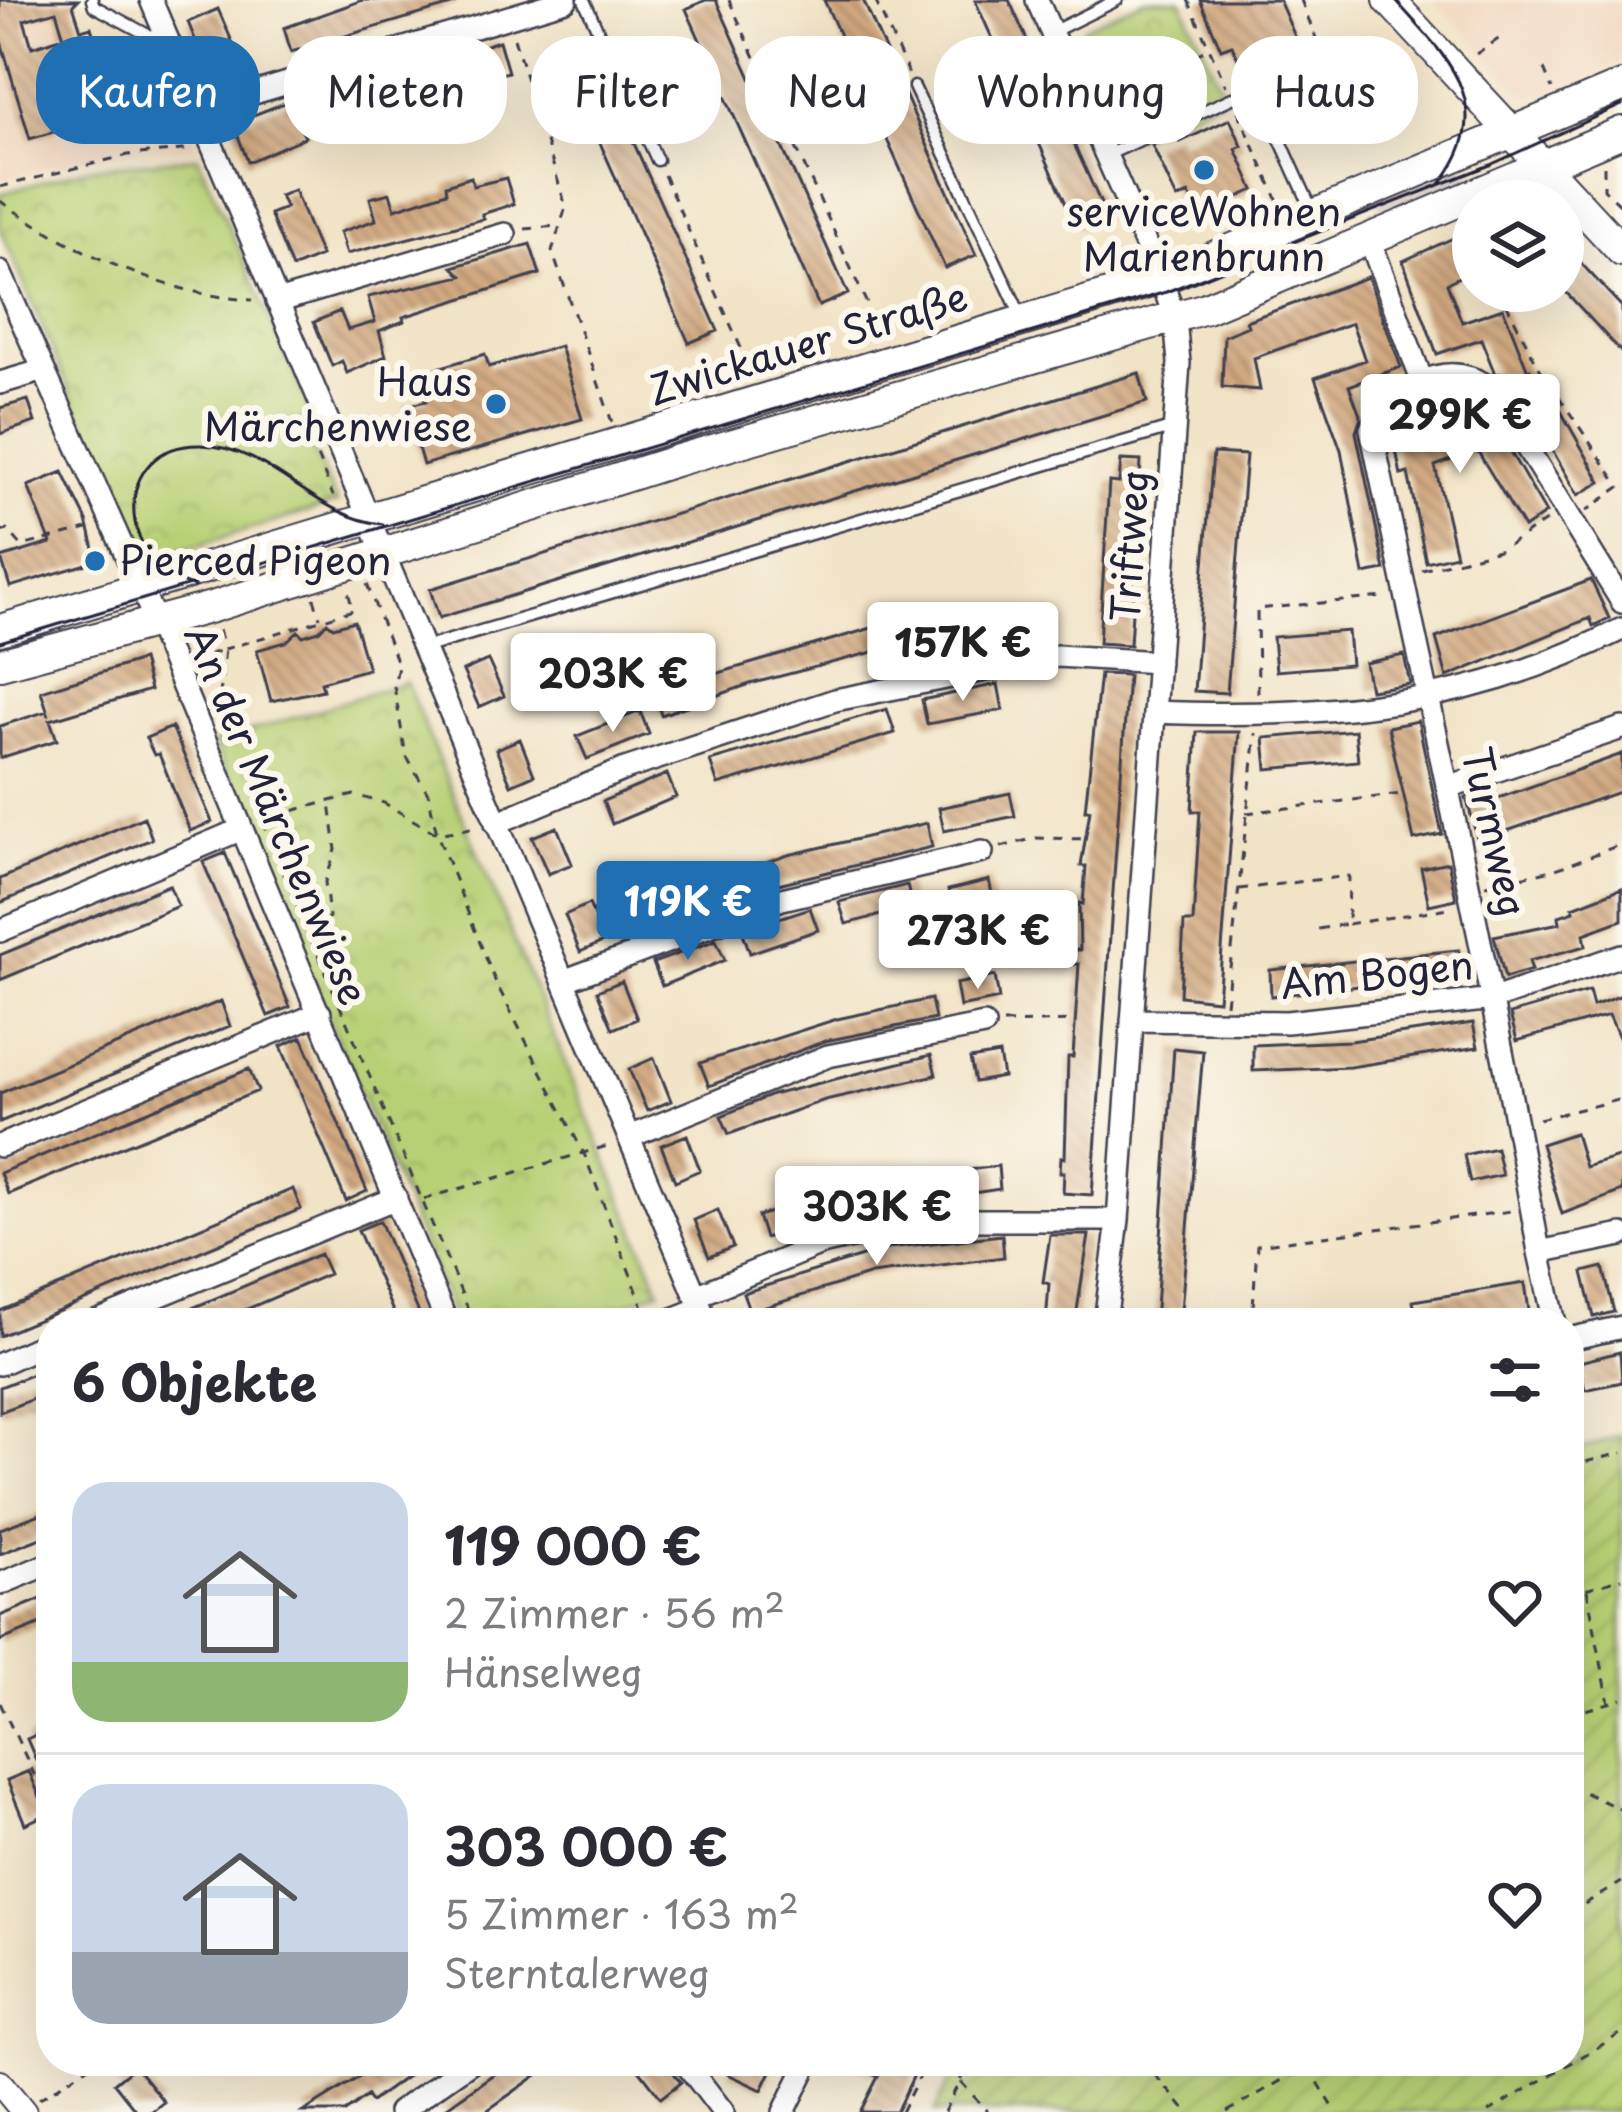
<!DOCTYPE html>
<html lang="de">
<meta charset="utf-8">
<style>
:root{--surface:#fff;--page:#f2f2f3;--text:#2b2b33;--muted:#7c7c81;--line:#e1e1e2;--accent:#1f6fb2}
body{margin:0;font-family:"Playpen Sans",sans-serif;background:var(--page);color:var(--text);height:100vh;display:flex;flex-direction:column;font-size:45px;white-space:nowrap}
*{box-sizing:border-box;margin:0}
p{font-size:39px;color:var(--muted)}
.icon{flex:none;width:66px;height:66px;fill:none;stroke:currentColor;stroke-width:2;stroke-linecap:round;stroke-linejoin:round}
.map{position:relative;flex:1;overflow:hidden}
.drawer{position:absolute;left:36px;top:1308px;width:1548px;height:768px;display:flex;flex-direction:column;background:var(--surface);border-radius:48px;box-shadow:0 12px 48px #0002}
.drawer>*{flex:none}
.banner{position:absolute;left:36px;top:36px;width:1551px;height:108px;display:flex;gap:24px}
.buttons{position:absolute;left:1452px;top:180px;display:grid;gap:24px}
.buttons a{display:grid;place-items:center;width:132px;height:132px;border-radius:50%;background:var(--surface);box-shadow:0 12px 48px #0002;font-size:60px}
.price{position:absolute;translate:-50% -102px;padding:0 27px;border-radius:12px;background:#fff;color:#222;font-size:39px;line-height:78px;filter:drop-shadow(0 3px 6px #0008)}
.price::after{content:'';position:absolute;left:50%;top:72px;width:36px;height:27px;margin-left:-18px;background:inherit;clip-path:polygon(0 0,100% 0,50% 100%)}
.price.current{background:var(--accent);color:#fff}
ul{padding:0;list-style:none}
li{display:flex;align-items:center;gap:36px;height:300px;padding:0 36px}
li+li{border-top:3px solid var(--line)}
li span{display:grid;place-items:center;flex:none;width:336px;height:240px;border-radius:36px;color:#555}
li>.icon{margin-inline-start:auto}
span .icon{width:144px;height:144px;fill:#fffc;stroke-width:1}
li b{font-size:51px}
h2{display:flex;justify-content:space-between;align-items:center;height:144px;padding:0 36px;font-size:51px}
.chip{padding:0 42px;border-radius:48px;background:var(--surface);box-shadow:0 12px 48px #0002;font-size:42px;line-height:108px}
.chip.current{background:var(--accent);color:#fff}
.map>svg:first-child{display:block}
</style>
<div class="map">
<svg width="1622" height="2112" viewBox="0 0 1622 2112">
<defs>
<pattern id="park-crowns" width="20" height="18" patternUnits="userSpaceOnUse" patternTransform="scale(3)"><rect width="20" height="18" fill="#b8d075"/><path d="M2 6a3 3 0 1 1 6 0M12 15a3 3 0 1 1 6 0" fill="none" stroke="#9eb266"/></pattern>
<pattern id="garden-furrows" width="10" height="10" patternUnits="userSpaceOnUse" patternTransform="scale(3)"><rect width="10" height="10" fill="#b8d075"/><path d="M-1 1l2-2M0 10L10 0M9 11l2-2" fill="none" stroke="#9eb266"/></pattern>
<pattern id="building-back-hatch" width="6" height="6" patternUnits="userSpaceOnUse" patternTransform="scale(3)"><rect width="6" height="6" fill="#d1a980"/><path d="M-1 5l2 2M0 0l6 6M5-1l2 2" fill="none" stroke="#a9896a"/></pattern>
</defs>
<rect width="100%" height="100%" fill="#fbf7ec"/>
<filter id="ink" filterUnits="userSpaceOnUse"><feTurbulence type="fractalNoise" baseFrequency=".00833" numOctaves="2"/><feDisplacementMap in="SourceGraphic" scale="24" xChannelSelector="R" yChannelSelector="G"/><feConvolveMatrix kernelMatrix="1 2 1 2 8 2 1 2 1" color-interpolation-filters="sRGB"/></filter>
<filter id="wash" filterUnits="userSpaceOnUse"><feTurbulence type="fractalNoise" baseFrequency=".004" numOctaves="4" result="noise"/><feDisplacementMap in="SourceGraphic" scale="48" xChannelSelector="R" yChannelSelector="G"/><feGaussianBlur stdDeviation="2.7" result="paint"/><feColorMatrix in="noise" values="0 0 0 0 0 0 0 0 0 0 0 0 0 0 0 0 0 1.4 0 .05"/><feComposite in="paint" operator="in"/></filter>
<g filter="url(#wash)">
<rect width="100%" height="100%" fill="#f1e3c6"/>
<path fill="#f1d5bd" d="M0 0H72L81 30 91 27 157 56 195 146 99 154 0 180Z
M1434 0H1622V64L1557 92 1526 95Z"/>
<path fill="#cec1ba" d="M1461 162 1483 186 1387 227 1375 196Z"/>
<path fill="url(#park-crowns)" stroke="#6d7958" stroke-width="3" d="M1144 0H1181L1225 96 1134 138 1083 28Z
M198 157 311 412 300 421 337 503 149 560 138 553 0 227V194L89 168Z
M406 682 660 1290 582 1323H456L214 743Z"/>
<path fill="url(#garden-furrows)" stroke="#6d7958" stroke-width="3" d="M1622 1435V2112H934L960 2061H1569V1453Z"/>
<g id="blocks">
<path fill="url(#building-back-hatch)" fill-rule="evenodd" d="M0 0H78L73 5 81 30 91 27 117 113 90 121 76 75 43 85 57 131 30 139 0 38ZM56 11 64 37 32 47 24 20Z
M363 0H455V4L291 52 284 28Z
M706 0H716L848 294 819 306 686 9Z
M824 0H863L976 255 945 268Z
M975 0H1009L1106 215 1077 228Z
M1200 0H1279L1296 39 1240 63 1232 45 1221 49Z
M218 9 240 60 209 74 188 22Z
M585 34 718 331 689 343 557 46Z
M499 41 508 72 483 79 474 49Z
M429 61 438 89 379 108 382 117 343 128 302 131 305 137 248 162 233 123 305 95 307 103 391 78 390 73Z
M1230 119 1242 146 1236 149 1254 190 1198 215 1189 194 1177 199 1152 145 1176 134 1180 142Z
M471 177 473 186 506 178 514 204 482 214 484 219 347 254 340 232 376 220 370 198 390 193 395 209 447 192 446 185Z
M294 190 321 256 292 268 270 214 286 208 280 196Z
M1473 229V270L1447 283 1462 322 1503 308 1532 381 1541 376 1601 482 1578 495 1508 373 1495 374 1481 339 1437 354 1403 261Z
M530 244 540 274 403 317 404 321 379 331 386 356 347 373 342 361 332 366 314 322 340 311 348 330 375 322 368 297 462 276 453 267Z
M1563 244 1622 307V353L1563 289Z
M1368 277 1401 367 1349 386 1361 418 1356 432 1385 570 1364 574 1341 450 1315 378 1365 360 1352 323 1254 358 1260 390 1222 387 1224 336 1248 326 1246 321Z
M560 346 582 419 423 465 406 406 426 401 418 374 485 354 489 367Z
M1139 373 1147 402 439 618 430 589Z
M28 400 35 422 0 434V408Z
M1484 407 1546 513 1524 528 1477 450 1435 466 1456 555 1426 562 1408 473 1401 475 1394 440 1430 433Z
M1213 453 1246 455 1227 693 1194 691Z
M1121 460 1141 461 1130 645 1099 643 1109 482 1119 483Z
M63 472 87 521 97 561 10 587 1 558 51 543 28 486Z
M1591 580 1609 618 1593 626 1590 618 1447 677 1436 638Z
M1000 611 1006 636 935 652 929 627Z
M906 618 912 642 750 684 661 715 654 692Z
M354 621 368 669 321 682 323 690 271 701 257 650 286 642 298 631 303 636 319 631 327 622 333 627Z
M1348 631 1351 665 1276 671 1273 637Z
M1404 655 1410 684 1370 690 1365 663Z
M142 660 150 690 50 720 57 740 0 758V726L47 711 49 716 41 691Z
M488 660 504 696 479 707 463 671Z
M1100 674 1128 675 1092 1195 1063 1193 1064 1172H1060L1061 1157 1065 1158 1068 1057H1073L1079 964H1074L1075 950H1080L1079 903 1083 904 1086 866H1081L1090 810H1085Z
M998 684 1003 710 927 724 922 700Z
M887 709 895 733 718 785 710 761Z
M640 711 649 734 587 759 577 736Z
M1418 721 1442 834 1414 840 1388 727Z
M172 727 212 822 190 831 159 754 154 755 146 738Z
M1355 730 1358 761 1267 769 1264 738Z
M1197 732H1239L1218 1000 1180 996 1184 922H1193L1200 811H1192Z
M520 739 534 775 511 785 496 749Z
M1622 754V791L1478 841 1466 797 1493 788 1496 799Z
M667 774 676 797 612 824 603 801Z
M1010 793 1015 816 944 831 939 808Z
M144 817 152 839 0 903V879Z
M927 823 932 847 778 884 644 932 635 910 788 855Z
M557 827 572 864 548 874 532 837Z
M225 853 290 1007 268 1016 203 862Z
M1448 862 1456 899 1429 905 1421 868Z
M989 880 995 907 953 915 948 890Z
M169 885 178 906 0 980V955Z
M907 885 912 907 846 924 839 902Z
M1622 888V920L1584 934 1586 946 1529 961 1532 970 1505 978 1494 936 1560 923 1559 916 1574 911 1573 907Z
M589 904 605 941 580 952 565 915Z
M810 908 818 930 750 953 742 930Z
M716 940 725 960 662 986 653 963Z
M1459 950 1464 974 1271 996 1270 970Z
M995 976 999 999 960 1007 956 984Z
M622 981 637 1019 613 1029 597 991Z
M1589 991 1593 1006 1622 995V1044L1609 1015 1517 1041 1510 1014Z
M931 999 935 1019 825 1041 709 1086 700 1063 837 1019Z
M221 1001 230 1026 0 1122V1093Z
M1473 1023 1478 1047 1350 1067 1253 1071V1045L1351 1041Z
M302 1037 367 1191 346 1201 281 1046Z
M1174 1048 1203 1051 1180 1323H1155Z
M999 1054 1003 1077 975 1082 970 1059Z
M931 1055 936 1075 825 1100 729 1134 721 1116 772 1095Z
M654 1058 671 1101 647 1111 629 1069Z
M249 1069 258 1091 8 1194 0 1173Z
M1575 1133 1585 1167 1622 1156V1191L1562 1214 1541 1144Z
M687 1135 700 1170 675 1181 661 1145Z
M1496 1148 1502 1175 1470 1182 1464 1155Z
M998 1166 1000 1189 839 1213 765 1238 758 1216 865 1184Z
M293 1189 301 1209 0 1336V1311Z
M718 1210 733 1247 709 1257 694 1220Z
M380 1221 421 1318 408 1323H398L358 1230Z
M1002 1235 1004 1257 871 1274 750 1312 743 1293 888 1248Z
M1050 1235H1089L1075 1323H1046L1049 1284 1043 1282Z
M320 1254 329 1274 240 1312 215 1323H157Z
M1603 1267 1614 1312 1594 1317 1583 1272Z
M1525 1283 1530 1318 1417 1323 1413 1301Z
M1620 1352 1622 1382 1585 1390 1579 1362Z
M51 1367V1392L0 1412V1387Z
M51 1510V1534L0 1554V1529Z
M51 1595V1620L0 1641V1616Z
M51 1728V1754L36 1760 27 1739Z
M29 1771 47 1814 25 1824 7 1780Z
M385 2061H428L371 2102 367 2096 345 2112H303Z
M512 2061H557L485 2112H440Z
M644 2061H664L681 2082 661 2098 637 2067Z
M735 2061H776L762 2090 728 2074Z
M845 2061H917L918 2067 896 2112H860L878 2077Z
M135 2066 164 2102 151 2112H137L114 2083Z"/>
</g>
</g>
<g filter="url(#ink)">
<use href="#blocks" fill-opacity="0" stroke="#413f50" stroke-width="3"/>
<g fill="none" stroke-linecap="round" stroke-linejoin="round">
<defs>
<path id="service" d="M92 0 94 6 148 35 166 36
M584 0 657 160
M1052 32 1117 0
M1255 84 1313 212
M914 87 1022 318
M1107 155 1232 98
M423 648 1174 427"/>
<path id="minor" d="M151 0 707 1323
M1037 0 1161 279 1175 318 1179 363 1118 1220 1105 1323
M197 110 566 0
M1371 243 1422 381
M0 272 156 622 447 1323
M277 302 505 234
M0 383 41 371
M1154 712C1324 719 1468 707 1622 629
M1448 787 1622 728
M496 823 625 769 835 700 1057 656 1158 662
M0 931 242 829
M563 981 782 899 982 852
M1132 1020 1287 1022 1494 999 1622 955
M629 1137 828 1056 984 1025
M0 1146 320 1013
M1539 1252C1492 976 1428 704 1371 429 1398 390 1443 355 1490 388L1622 602
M696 1296 821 1244 927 1220H1118
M93 1323 396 1198
M663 1323 701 1308
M1555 1323 1539 1252 1622 1235
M1569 1339 1622 1327
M0 1364 51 1341
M0 1584 51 1563
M684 2061 723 2112
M399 2112 472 2061
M784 2112 809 2061"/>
<path id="tertiary" d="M0 2083 24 2112"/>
<path id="secondary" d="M1389 0 1622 251
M0 630 1161 279 1622 86
M0 664 212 607 675 461 1206 308 1622 132"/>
</defs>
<use href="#service" stroke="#413f50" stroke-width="15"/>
<use href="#minor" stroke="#413f50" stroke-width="26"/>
<use href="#tertiary" stroke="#413f50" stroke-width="28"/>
<use href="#secondary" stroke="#413f50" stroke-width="34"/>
<path stroke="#413f50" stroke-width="3" stroke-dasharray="9 9" stroke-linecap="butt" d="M729 0 882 337
M875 0 909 75
M1188 0 1226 86
M1301 0 1329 71
M514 38 566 207 552 251 612 422
M1476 54 1500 38
M1544 69 1552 89
M1184 106 1167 69 1208 49
M1238 111 1278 201
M1604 166V189L1622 206
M664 175 753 375
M0 187 128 155 193 149
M0 201C73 251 163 295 252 300
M525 229 557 226
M1506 303 1538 366 1620 487 1586 511
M1507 380 1536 366
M1411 415 1464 397
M304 423 333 496
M0 532 8 530 22 546 91 528
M1422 570 1502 549 1546 521
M367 584 398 666 394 686 406 756 428 793 437 834 495 981 585 1156 643 1307
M314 598 320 618
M219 630 225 649 353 610 347 588
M193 660 225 649 218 713
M1258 693 1257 609 1385 597
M1246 813 1402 794
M262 822 474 1323
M263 827 276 815 354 795 384 803 437 834 477 827
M1001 847 1036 838 1088 839
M1486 885 1556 869 1622 844
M1239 889 1349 876 1348 924 1318 929
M1348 924 1449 908
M312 934 329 917 325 882 336 850 330 803
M1226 1004 1256 733
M1003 1023 1075 1021
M1539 1119 1622 1099
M424 1199 611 1145
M1252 1323 1257 1245 1511 1211
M1569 1391 1584 1462
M1569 1466 1622 1453
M1587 1590 1609 1703
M1569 1594 1622 1578
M0 1703 34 1774 51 1785
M1569 1715 1622 1699
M1569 1785 1622 1810
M1569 1913 1622 1882
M1143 2061 1187 2112
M1276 2061 1284 2075
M1309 2067 1336 2112
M961 2082 988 2112
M39 2099 97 2061
M901 2112 927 2061
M944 2112 970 2061
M1227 2112 1315 2061
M1488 2112 1622 2033"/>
<use href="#service" stroke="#fff" stroke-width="10"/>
<use href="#minor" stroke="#fff" stroke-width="21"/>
<use href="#tertiary" stroke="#fff" stroke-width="24"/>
<use href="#secondary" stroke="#fff" stroke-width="30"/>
<path stroke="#22223b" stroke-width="3" d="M1395 0C1449 60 1500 106 1440 184
M195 587C115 565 110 444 200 445 271 446 314 518 383 524
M0 642 1166 292 1490 165 1622 105"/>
</g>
</g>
<g fill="#1f6fb2" stroke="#fbf7ec" stroke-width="4.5">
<circle cx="1204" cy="170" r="12"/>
<circle cx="496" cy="404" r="12"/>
<circle cx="95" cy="561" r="12"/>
</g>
<g text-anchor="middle" stroke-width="12" stroke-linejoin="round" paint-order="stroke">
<g font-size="39" fill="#22223b" stroke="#fbf7ec">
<text x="1204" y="226">serviceWohnen<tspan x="1204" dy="45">Marienbrunn</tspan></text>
<text x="472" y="396" text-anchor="end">Haus<tspan x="472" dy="45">Märchenwiese</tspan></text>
<text x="119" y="575" text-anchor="start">Pierced Pigeon</text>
</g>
<g font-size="39" fill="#22223b" stroke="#fbf7ec">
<text transform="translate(808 344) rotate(-17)" y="14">Zwickauer Straße</text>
<text transform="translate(1130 546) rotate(-86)" y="14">Triftweg</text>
<text transform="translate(276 815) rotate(67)" y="14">An der Märchenwiese</text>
<text transform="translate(1494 832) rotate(77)" y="14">Turmweg</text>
<text transform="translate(1377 975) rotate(-6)" y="14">Am Bogen</text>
</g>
</g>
</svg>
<div class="buttons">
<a><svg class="icon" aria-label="layers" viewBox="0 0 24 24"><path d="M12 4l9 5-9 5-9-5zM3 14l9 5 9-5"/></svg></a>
</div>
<b class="price" style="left:1460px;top:476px">299K €</b>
<b class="price" style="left:963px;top:704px">157K €</b>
<b class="price" style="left:613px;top:735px">203K €</b>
<b class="price current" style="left:688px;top:963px">119K €</b>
<b class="price" style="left:978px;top:992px">273K €</b>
<b class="price" style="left:877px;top:1268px">303K €</b>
<div class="banner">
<a class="chip current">Kaufen</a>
<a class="chip">Mieten</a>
<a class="chip">Filter</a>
<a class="chip">Neu</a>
<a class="chip">Wohnung</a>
<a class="chip">Haus</a>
</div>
<section class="drawer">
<h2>6 Objekte<svg class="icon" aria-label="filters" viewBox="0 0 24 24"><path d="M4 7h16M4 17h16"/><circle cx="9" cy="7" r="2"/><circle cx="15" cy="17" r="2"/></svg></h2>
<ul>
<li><span style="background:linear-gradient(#c9d6e8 75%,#8fb573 0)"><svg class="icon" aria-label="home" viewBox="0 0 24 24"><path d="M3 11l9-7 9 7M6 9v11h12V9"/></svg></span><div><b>119 000 €</b><p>2 Zimmer · 56 m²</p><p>Hänselweg</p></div><svg class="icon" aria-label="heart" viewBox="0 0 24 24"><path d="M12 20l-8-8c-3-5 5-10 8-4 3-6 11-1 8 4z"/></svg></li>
<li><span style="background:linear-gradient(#c9d6e8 70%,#9aa5b1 0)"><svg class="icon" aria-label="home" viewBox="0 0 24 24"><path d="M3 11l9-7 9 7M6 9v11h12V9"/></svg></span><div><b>303 000 €</b><p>5 Zimmer · 163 m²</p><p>Sterntalerweg</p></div><svg class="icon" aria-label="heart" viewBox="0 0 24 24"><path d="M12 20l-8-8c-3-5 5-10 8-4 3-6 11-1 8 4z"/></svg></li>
</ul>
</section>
</div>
